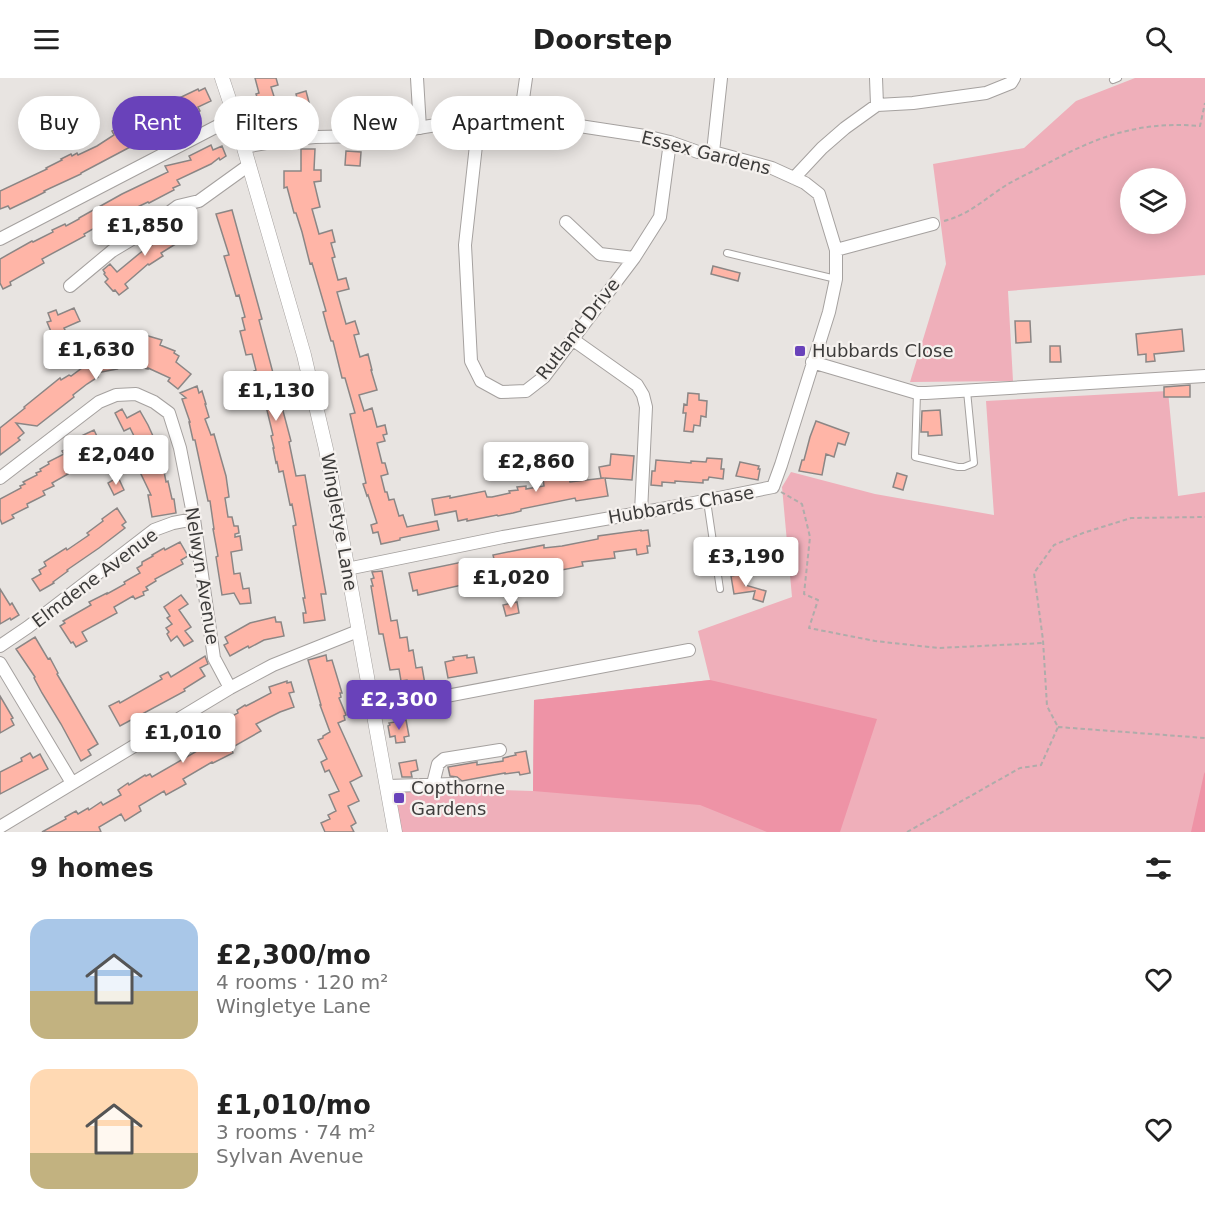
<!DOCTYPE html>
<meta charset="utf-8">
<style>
:root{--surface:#fff;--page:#f6f6f6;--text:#222;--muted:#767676;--accent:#6942ba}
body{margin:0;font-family:"DejaVu Sans",sans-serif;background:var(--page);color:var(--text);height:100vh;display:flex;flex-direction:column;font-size:22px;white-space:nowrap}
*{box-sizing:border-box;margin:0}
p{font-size:20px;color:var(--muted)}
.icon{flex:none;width:33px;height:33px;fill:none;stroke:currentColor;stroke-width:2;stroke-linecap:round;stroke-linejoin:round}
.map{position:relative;height:754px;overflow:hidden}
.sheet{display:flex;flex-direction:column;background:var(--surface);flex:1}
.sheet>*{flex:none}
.hud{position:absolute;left:18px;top:18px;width:600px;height:54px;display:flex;gap:12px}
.buttons{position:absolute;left:1120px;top:90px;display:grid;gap:12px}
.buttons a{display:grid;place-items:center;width:66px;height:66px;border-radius:50%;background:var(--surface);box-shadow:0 3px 15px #0003;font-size:30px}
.price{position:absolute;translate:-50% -51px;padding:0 14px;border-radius:6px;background:#fff;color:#222;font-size:20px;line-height:39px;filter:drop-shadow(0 2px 3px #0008)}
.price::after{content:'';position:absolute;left:50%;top:36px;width:18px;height:14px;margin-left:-9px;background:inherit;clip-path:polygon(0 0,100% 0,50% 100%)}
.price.selected{background:var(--accent);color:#fff}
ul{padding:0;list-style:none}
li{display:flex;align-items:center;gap:18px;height:150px;padding:0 30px}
li span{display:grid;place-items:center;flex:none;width:168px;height:120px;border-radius:18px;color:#555}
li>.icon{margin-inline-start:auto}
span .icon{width:72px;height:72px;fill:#fffc;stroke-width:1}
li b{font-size:26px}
h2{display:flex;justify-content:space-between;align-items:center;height:72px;padding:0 30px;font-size:26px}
.chip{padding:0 21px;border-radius:27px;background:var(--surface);box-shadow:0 3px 15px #0003;font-size:21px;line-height:54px}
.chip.selected{background:var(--accent);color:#fff}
header{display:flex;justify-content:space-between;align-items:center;height:78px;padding:0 30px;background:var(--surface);font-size:27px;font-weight:800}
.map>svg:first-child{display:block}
</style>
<header><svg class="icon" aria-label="menu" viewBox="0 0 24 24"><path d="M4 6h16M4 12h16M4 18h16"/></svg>Doorstep<svg class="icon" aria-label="search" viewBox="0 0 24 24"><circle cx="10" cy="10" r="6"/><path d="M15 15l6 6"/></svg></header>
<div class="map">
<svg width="1205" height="754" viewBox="0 0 1205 754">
<rect width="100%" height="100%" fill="#e8e4e1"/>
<path fill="#efafba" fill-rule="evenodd" d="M1135 0H1205V197L1008 213 1013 303 910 304 946 186 933 86 1024 70 1076 23ZM1176 100V146H1131V100Z
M1168 313 1178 418 1205 414V754H396L387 708 533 713 534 622 710 602 698 553 792 519 782 409 791 394 875 416 994 437 986 323Z"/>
<path fill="#ee93a6" d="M710 602 877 641 840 754H767L700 727 533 713 534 622Z
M1205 694V754H1191L1204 696Z"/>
<path fill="#ffb5a7" stroke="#8b8685" stroke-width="1.5" d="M255 0H276L278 7 271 9 283 47 272 50 270 45 267 46 266 40 264 41 256 16 259 15Z
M205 10 211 23 198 29 200 33 173 46 174 47 137 64 132 68 81 95V96L44 113 45 114 35 119 10 131 8 128 0 131V113L47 91 46 90 62 82 61 81 71 76 72 78 77 75 78 77 97 68 114 57 112 53 129 44 198 11 199 13Z
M306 13 310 28 300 31 296 16Z
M211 67 213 72 222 68 226 78 220 82 219 80 211 86 177 102 180 107 173 110 174 112 149 125 148 124 131 132 132 134 113 144 115 146 101 153 98 148 84 156 85 158 42 181 44 185 10 204 11 207 3 211 0 205V181L32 163 33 164 53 154 52 152 65 146 66 148 79 141V140L122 116 168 94 165 88 191 82 189 78Z
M301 71H315L314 92H321V103L314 104 320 129 312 131 319 156 332 152 335 164 331 165 335 179 332 180 338 202 346 200 349 211 337 214 346 246 355 243 359 256 354 257 360 279 368 276 372 292H371L377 312 359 317 364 333 372 330 377 349 385 347 387 356 383 357 385 363 377 365 382 385H385L388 396 381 398 385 414H387L389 422 394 421 399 438 403 437 407 449 437 443 439 452 400 460V462L381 466 378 454 373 455 371 447 377 445 368 417 367 418 363 406 366 405 350 336 355 335 345 300H342L333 263H331L327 249 323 234 326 233 312 185 310 186 302 154 296 135H294L287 109 284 110V93H301Z
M346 73 361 74 360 88 345 87Z
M232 132 262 241 259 242 291 363 289 364 296 398 305 397 326 516H321L325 542 304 545 303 535H306L303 520H305L293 448 296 447 292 426 290 427 283 393 279 394 277 384 276 385 273 370H274L271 358 273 357 264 320 261 321 254 293 256 292 252 276 246 277 240 253 245 252 242 240 245 239 239 217 236 218 228 191 224 178 229 177 216 136Z
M175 141 187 159 161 175 163 178 149 187 148 186 125 206 128 210 119 217 115 212 113 213 105 204 108 201 104 196 105 195 103 192 110 186 117 194 140 175 153 166 148 160Z
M713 188 740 195 738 203 711 196Z
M74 230 80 243 64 250 66 254 58 258 56 254 52 256 47 244 51 243 48 235 56 232 58 237Z
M1015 243H1030L1031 264 1016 265Z
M1182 251 1184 273 1154 276 1155 283 1146 284V276L1138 277 1136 256Z
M138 255 162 262 160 267 175 273 174 275 179 278 176 284 191 296 178 311 168 303 170 300 148 290V291L139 289 120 287 121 290H116L117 291 96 295 98 299 87 306 73 317 74 319 37 348 16 345 24 355 18 360 20 362 0 377V350L25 330 24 329 60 300 61 302 69 297 71 298 90 284 89 282 100 275V273L102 272V268L124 265 125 258 137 260Z
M1050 268H1060L1061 284H1050Z
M1190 307V319H1164V309Z
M197 308 199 315 202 313 206 326H205L209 339 205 341 211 357 214 356 226 398 229 419 225 420 228 439H232L234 448H238L239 455 235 456V459L240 458 242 472 231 474 234 496 240 495 243 511 249 510 251 525 240 526 234 515 222 517 216 479 218 478 213 451H214L210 423H208L195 362H193L189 344H190L182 321 186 320 180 315Z
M688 315 699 316V322L707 323 706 339 701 338 700 348 694 347 693 354 684 353 686 335H683L684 326 687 327Z
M122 331 127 340 140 333 148 347 153 358 152 359 156 367 154 368 163 388 166 404 168 403 172 421H174L176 435 152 439 148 417H151L140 394 142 393 140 390 142 389 136 377 137 376 134 370 139 368 130 350 124 353 115 335Z
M940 332 942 357 928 358V354H921L922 333Z
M816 343 849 355 845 367 838 365 834 379 826 376 822 397 799 393 802 382H804L810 359Z
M94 352 103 371 85 379 87 384 66 393 68 396 52 405 54 408 43 413 45 417 27 426 28 429 12 437 14 440 2 446 0 441V421L21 410 20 408 25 406 23 404 37 397 36 395 41 393 40 391 49 386 48 384 64 376 62 373 80 365 78 361 82 360 81 358Z
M611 376 634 378 632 402 605 400 608 418 576 423 575 420 521 431V433L513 435 498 438 497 437 467 443V441L458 443 456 433 435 437 432 421 450 418V420L485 413 487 419H492L510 415 509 413 518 412 517 409 526 408V411L544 408 543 400 568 396 570 404 604 400H601L599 389 610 387Z
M707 380 722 381 721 391H724L723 401 709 399 708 402H703V405L675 403V405L662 404V408L651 407 652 393H655L656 382 691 385V383L706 384Z
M740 384 759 388 758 391H760L758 402 736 398Z
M897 395 907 398 903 412 893 409Z
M118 399 124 412 114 417 108 405Z
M117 430 126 444 122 447 125 450 99 470 67 492 68 493 53 504 54 505 40 513 32 501 41 496 39 492 46 488 44 484 66 470 67 472 89 457 87 455 103 443 102 441Z
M641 452V453L648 452 650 468H647L648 475 637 477 636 471 614 474 615 480 582 484 583 488 551 494 550 492 536 495V493L516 497V493H513L498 495 497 489 481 491 482 497 461 500 462 507 418 517 417 512 413 513 409 495 472 482 473 485 494 481 493 477 518 472 544 467V470L562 468 598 461V458Z
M180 464 188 478 181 482 183 486 155 501 156 503 146 509 148 512 143 514 144 517 135 521 133 518 114 529 117 535 82 554 87 563 76 569 73 564 71 565 60 548 65 545 63 543 91 527 89 524 107 515V516L125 506 124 504 140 495 137 490 142 487V484L153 478 152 477 164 470 165 472Z
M382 493 391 543 397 542 400 560 407 559 409 573 413 572 416 590 422 589 426 612 409 615 407 602 401 603 399 591 390 592 383 556H379L371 508H373L371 501 374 500 372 494Z
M744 496 745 507 766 513 763 524 753 521 755 513 734 516 731 498Z
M0 511 10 527 12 525 19 537 11 542 10 540 0 546Z
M181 517 188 526 179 532 191 549 185 553 193 563 184 568 177 558 171 563 167 556 169 554 166 550 172 546 167 540 170 538 164 529Z
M517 524 519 535 506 538 503 527Z
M275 539 276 544H281L284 558 264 562 249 570 248 568 230 578 224 567 228 565 225 559 250 545Z
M35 559 48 581 50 580 58 595 57 596 98 666 88 672 91 677 81 683 61 646 42 615 34 600 35 599 16 571Z
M326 577 327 583 332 582 342 615H340L341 619 339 620 346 637 344 638 345 642 338 645 362 698 350 704 359 723 348 728 356 745 351 748 354 754H325L321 745 330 741 328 737 336 733 329 717 339 713 329 692 325 694 321 684 327 681 318 662 323 660V658L330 654 320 627H321L308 582Z
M467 577V580L474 579 477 595 448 600 445 584 454 582 453 579Z
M205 578 208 586 200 590 205 598 184 611 185 613 120 648 109 628 119 623 120 625 162 601 160 598 168 594 171 599Z
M287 603V605L291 604 294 614 289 615 294 629 280 634 256 646 261 653 231 670 233 675 213 685 212 684 183 701 186 706 166 717 164 713 139 728 141 733 125 743 121 736 99 749 101 754H42L66 741 65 739 76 733 78 736 88 730 89 732 101 724 103 727 121 717 118 712 128 705 129 707 145 697 146 698 150 696 152 699 204 669 202 665 214 659 209 650 218 645V646L238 635 237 632 245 627 246 628 271 615 269 609Z
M0 618 13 640 11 641 14 647 0 655Z
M406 642 409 658 404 659 405 664 396 665 395 658 390 659 388 648 390 647 389 645Z
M526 673 530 695 520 697 519 694 505 696V695L462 703 457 699 450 698 448 689 477 684V687L503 683V680L516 677 515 675Z
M30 675 33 680 40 676 48 691 0 716V694L22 683 21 680Z
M416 682 418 692 411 694 412 699H402L399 685Z"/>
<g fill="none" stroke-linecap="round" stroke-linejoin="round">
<defs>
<path id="service" d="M1113 2 1118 0
M727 175 836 201
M917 315 915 379 958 389H964L974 385 967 313
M707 423 720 511"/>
<path id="minor" d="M417 0 420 50
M876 0 877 27
M479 40 465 167 471 283 481 303 501 314 526 313 544 299 634 180 660 139 670 64
M520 42 526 0
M244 69 283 62 315 59 369 58 479 40 520 42 560 45 645 58 670 64 698 74H713L772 90 805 105 819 116 836 172V201L829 234 781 387 773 409 684 427 503 459 347 491
M713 74 721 0
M794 100 822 70 845 50 877 27 913 25 986 15 1011 5 1014 0
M566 144 600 176 634 180
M0 161 235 39
M836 172 933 146
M70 208 112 173 137 158 178 128 199 123 249 87
M572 261 637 307 643 317 646 329 641 434
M812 284 917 315H926L1205 298
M0 400 99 324 116 317 136 316 154 324 169 335 180 370 194 441 214 580 230 610
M0 568 28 549 154 452 173 445 194 441
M0 585 72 705
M373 632 689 572
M433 706 438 686 444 681 500 672
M387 708 454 706
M0 749 230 610 273 587 358 553"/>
<path id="tertiary" d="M222 0 235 39 304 277 326 371 395 754"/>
</defs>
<use href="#service" stroke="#a5a19f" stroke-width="8"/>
<use href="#minor" stroke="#a5a19f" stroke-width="14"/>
<use href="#tertiary" stroke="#a5a19f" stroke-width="15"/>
<path stroke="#afacaa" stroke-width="2" stroke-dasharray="4.5 3" stroke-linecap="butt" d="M944 143C969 137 987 119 1008 106 1017 101 1027 96 1037 91 1067 75 1097 59 1131 52 1153 47 1177 46 1200 48L1205 25
M781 414 802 426 810 459 804 516 818 522 809 550 875 563 938 570 1043 565
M1058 649 1205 660
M907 754 1020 690 1041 687 1058 649 1047 628 1043 562 1034 495 1054 467 1083 455 1131 440 1205 439"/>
<use href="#service" stroke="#fff" stroke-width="6"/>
<use href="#minor" stroke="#fff" stroke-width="12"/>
<use href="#tertiary" stroke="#fff" stroke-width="14"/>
</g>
<g fill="#6942ba" stroke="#f5f1ee" stroke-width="2">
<rect x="794" y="267" width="12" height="12" rx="3"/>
<rect x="393" y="714" width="12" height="12" rx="3"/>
</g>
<g text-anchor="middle" stroke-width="4.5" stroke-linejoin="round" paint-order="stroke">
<g font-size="18" fill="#3d3c3b" stroke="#f5f1ee">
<text transform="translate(706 75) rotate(14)" y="6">Essex Gardens</text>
<text transform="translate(578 251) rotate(-52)" y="6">Rutland Drive</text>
<text transform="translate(681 427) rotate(-10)" y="6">Hubbards Chase</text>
<text transform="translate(339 444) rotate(80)" y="6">Wingletye Lane</text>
<text transform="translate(202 498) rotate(81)" y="6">Nelwyn Avenue</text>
<text transform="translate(95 500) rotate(-37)" y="6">Elmdene Avenue</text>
</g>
<g font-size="18" fill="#3d3c3b" stroke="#f5f1ee" text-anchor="start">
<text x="812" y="279">Hubbards Close</text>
<text x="411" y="716">Copthorne<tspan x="411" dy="21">Gardens</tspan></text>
</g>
</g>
</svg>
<div class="buttons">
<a><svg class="icon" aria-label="layers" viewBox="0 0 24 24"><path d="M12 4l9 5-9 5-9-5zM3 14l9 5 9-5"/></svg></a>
</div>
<b class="price" style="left:145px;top:179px">£1,850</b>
<b class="price" style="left:96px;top:303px">£1,630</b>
<b class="price" style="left:276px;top:344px">£1,130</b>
<b class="price" style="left:116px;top:408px">£2,040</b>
<b class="price" style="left:536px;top:415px">£2,860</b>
<b class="price" style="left:746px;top:510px">£3,190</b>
<b class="price" style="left:511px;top:531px">£1,020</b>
<b class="price selected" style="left:399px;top:653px">£2,300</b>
<b class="price" style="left:183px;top:686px">£1,010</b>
<div class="hud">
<a class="chip">Buy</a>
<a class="chip selected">Rent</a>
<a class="chip">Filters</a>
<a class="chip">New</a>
<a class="chip">Apartment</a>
</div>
</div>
<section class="sheet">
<h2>9 homes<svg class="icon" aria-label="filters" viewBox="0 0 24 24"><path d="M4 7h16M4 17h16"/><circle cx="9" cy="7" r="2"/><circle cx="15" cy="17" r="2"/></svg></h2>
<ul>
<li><span style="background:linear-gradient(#a9c7e8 60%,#c2b280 0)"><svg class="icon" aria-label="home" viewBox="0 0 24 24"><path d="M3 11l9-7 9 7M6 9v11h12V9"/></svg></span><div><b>£2,300/mo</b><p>4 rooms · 120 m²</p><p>Wingletye Lane</p></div><svg class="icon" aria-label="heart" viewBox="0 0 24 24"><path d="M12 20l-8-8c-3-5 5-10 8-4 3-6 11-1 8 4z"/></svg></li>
<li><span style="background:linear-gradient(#ffd9b3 70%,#c2b280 0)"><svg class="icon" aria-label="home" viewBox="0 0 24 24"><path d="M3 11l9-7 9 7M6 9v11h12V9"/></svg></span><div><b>£1,010/mo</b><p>3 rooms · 74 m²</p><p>Sylvan Avenue</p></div><svg class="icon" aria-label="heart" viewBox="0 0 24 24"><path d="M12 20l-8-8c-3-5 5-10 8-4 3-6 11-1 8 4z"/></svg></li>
</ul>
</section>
